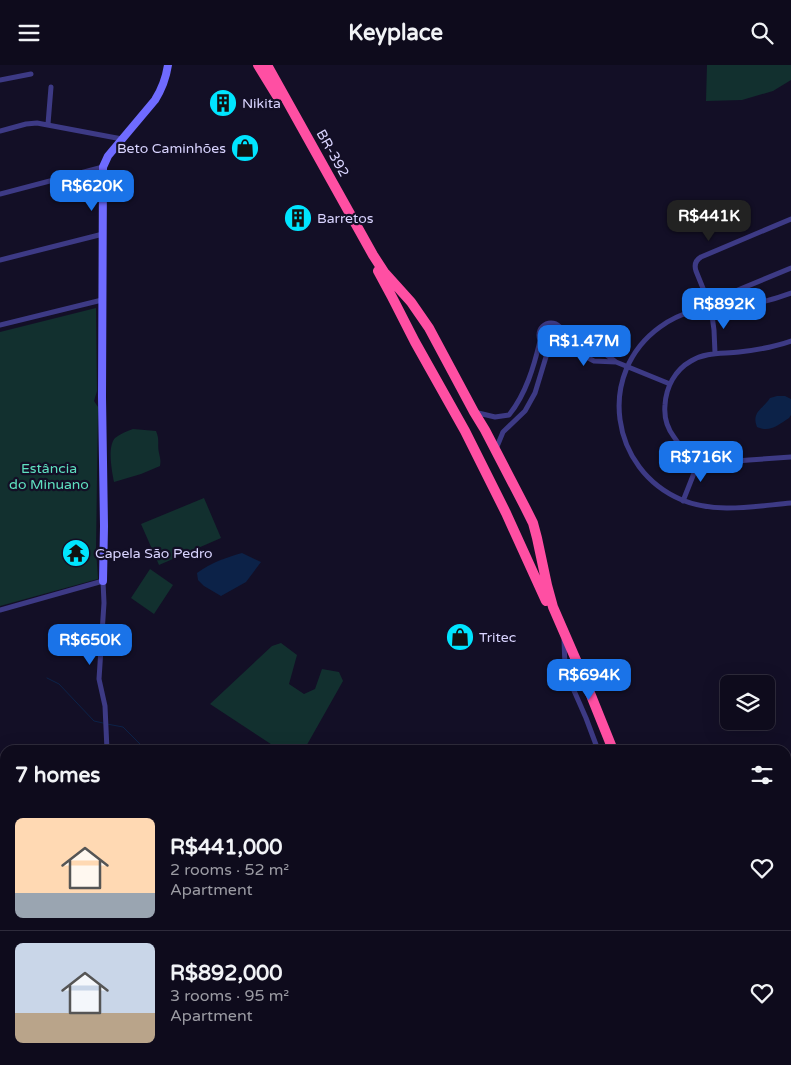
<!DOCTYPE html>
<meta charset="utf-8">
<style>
:root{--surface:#0e0b1c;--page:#1c1929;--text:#f1f3f6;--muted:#9b9ba3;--line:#2e2b3b;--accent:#1a73e8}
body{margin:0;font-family:"Varela Round",sans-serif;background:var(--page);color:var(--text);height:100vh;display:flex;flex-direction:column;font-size:19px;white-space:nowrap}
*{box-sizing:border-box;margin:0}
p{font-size:16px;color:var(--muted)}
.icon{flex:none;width:28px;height:28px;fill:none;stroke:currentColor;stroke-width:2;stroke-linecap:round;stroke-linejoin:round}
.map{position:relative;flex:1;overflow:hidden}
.side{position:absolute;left:0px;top:680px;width:791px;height:320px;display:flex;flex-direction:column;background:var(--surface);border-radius:15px 15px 0 0;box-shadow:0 5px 20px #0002,0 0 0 1px var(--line)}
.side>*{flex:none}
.fabs{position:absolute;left:720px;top:610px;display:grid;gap:10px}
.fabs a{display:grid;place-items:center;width:55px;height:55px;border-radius:8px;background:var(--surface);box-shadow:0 5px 20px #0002,0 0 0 1px var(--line);font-size:25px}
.price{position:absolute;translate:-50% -42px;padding:0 11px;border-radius:10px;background:var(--accent);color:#fff;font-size:16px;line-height:32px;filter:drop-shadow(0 1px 2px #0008)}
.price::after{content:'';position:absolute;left:50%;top:30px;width:15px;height:11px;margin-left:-8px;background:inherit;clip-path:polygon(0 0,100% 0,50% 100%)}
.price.current{background:#222;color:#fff}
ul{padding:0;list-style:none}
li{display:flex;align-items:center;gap:15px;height:125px;padding:0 15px}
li+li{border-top:1px solid var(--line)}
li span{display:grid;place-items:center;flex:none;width:140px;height:100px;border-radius:8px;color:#555}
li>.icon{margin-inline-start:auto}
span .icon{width:60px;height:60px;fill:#fffc;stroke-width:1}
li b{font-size:21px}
h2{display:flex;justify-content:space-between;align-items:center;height:60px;padding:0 15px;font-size:21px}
header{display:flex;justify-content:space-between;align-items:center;height:65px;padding:0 15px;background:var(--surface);font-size:22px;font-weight:700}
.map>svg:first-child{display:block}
</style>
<header><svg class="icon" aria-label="menu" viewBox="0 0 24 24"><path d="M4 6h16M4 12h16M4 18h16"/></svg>Keyplace<svg class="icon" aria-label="search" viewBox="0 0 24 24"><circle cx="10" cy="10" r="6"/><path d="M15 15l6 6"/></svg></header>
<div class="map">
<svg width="791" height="1000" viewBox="0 0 791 1000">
<rect width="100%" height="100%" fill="#130f26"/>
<path fill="#12302f" d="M707 0H791V15L773 26 742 35 706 36Z
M96 243 97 326 94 336 98 342 96 484 98 514 0 541V267Z
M133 364 156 366C160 375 157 379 159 388 160 393 161 395 160 401L141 409 114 417C112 407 107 382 115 373 120 369 127 366 133 364Z
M204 433 221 473 159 500 141 459Z
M150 504 173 520 154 549 131 533Z
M281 578 297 590 289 619 304 629 315 624 322 604 339 607 343 616 304 685H280L210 639 272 581Z
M791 728V892L786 901V744H788Z
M786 911 790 912 791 911V983L786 982Z
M474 995H677L663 1000H470Z"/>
<path fill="#0c2248" d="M777 331H785L791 334V350L789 353C778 360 770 368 757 362 751 347 763 344 770 333Z
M242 488 261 497 246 517 221 531 204 521 198 515 197 508C212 497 225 493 242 488Z"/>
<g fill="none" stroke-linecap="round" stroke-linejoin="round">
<path stroke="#0c2248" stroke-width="1" d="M47 613 59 619 94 656 103 658
M107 659 123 662 146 685
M505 995 507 1000"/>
<path stroke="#0c2248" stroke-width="9" d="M786 911 791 904
M754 1000 755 995"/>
<path stroke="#3d3a85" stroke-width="5" d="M0 15 31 9
M48 59 51 22
M0 66 26 59 37 58 122 74
M0 129 103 102
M0 195 103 169
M791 228C775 234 760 238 743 241 710 245 689 241 660 262 596 308 610 405 682 435 716 449 756 441 791 438
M709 237 791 203
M539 270a12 12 0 1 1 24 0a12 12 0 1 1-24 0Z
M0 260 102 235
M562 268 600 285 616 297 670 319
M791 276C774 282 757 285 739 287 722 289 706 287 691 296 675 305 666 322 665 340 664 351 667 363 674 372 691 399 721 398 749 395 763 394 777 393 791 392
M559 278 594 296 616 297
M715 288 714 265 711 243 696 206C694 200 696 195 701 192L791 154
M474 347 495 352 509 350C526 329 534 301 540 276
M496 384 503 367 525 346 535 328 549 282
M683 436 700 393
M0 545 103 516 104 538 99 614 105 641 107 685
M564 575 565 601 568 612 586 653 598 685
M102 995 103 1000
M668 1000 681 995"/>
<path stroke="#6f6bff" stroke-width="8" d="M103 516 104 461 102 332 103 102 108 91 155 35C162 24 166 13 168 0"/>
<path stroke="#ff4fa3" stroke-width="10" d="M258 0 277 31
M267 0 373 190 384 207 411 237 429 263 474 347 485 365 525 442 533 458 537 473 547 520 553 542 586 618 613 685
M378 206 392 232 415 277 465 366 506 448 546 536
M711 995 713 1000"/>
</g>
<defs>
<symbol id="building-disc" viewBox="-11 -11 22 22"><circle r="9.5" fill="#00e5ff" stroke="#130f26"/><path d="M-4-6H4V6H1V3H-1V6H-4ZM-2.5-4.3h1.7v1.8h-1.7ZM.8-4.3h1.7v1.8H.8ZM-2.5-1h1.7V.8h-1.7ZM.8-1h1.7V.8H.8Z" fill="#111"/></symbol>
<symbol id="shop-disc" viewBox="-11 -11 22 22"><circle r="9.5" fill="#00e5ff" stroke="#130f26"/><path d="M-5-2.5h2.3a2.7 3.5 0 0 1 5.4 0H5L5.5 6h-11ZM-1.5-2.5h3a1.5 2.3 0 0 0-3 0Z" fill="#111"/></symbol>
<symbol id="temple-disc" viewBox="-11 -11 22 22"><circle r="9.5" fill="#00e5ff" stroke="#130f26"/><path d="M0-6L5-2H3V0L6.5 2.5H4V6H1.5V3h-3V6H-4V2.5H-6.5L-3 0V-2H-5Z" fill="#111"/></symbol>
</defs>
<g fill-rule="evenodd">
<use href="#building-disc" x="207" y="22" width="32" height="32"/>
<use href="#shop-disc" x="229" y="67" width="32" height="32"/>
<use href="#building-disc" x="282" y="137" width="32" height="32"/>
<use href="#temple-disc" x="60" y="472" width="32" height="32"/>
<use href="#shop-disc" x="444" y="556" width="32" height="32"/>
</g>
<g text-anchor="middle" stroke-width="4.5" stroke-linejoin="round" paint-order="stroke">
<g font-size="14" fill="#d9d4ff" stroke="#130f26" text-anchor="start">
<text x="242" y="43">Nikita</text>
<text x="226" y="88" text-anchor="end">Beto Caminhões</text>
<text x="317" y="158">Barretos</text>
<text x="95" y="493">Capela São Pedro</text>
<text x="479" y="577">Tritec</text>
</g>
<g font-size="14" fill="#d9d4ff" stroke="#130f26">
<text transform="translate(333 88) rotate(61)" y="5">BR-392</text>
</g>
<g font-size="14" fill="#5fe0c0" stroke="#130f26">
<text x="49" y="408">Estância<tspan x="49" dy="16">do Minuano</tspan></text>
</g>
</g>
</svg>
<div class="fabs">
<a><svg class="icon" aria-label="layers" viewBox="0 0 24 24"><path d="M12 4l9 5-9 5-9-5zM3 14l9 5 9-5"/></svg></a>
</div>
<b class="price" style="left:92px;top:147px">R$620K</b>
<b class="price current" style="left:709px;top:177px">R$441K</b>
<b class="price" style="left:724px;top:265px">R$892K</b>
<b class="price" style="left:584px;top:302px">R$1.47M</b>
<b class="price" style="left:701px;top:418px">R$716K</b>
<b class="price" style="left:90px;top:601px">R$650K</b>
<b class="price" style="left:589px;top:636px">R$694K</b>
<section class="side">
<h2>7 homes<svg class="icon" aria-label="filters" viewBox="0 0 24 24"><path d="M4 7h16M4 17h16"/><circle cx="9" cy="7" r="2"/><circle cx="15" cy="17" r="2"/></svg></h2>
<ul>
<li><span style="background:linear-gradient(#ffd9b3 75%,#9aa5b1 0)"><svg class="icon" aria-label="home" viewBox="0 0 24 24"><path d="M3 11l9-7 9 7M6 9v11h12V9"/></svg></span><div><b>R$441,000</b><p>2 rooms · 52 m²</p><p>Apartment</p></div><svg class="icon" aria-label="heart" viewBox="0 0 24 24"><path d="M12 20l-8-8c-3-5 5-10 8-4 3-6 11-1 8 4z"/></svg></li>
<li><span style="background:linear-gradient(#c9d6e8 70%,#b9a48a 0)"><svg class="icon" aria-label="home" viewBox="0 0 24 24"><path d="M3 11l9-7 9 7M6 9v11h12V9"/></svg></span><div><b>R$892,000</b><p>3 rooms · 95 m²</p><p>Apartment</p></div><svg class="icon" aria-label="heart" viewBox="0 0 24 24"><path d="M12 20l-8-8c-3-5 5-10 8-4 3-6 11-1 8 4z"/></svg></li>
</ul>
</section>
</div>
